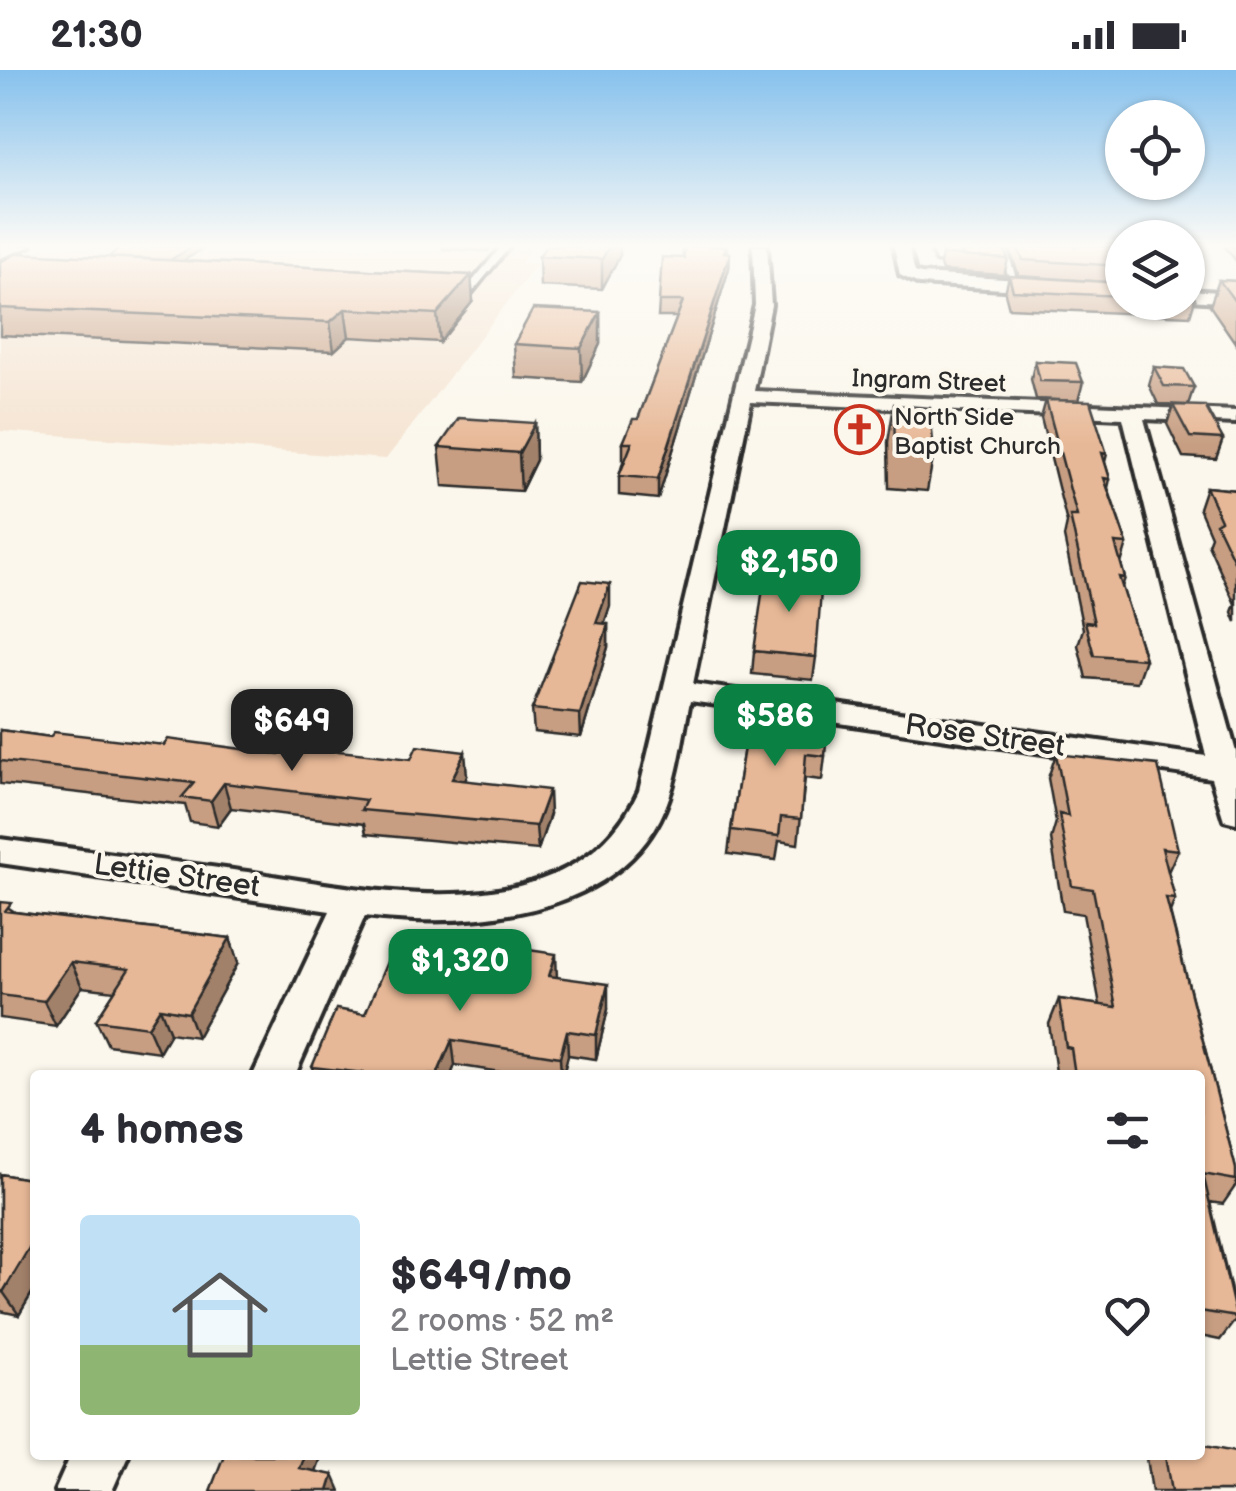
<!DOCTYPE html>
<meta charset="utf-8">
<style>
:root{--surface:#fff;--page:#f7f7f7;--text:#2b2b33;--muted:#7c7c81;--line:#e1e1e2;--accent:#0b8043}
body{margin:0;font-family:"Balsamiq Sans",sans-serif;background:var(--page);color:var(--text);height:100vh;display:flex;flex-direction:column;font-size:38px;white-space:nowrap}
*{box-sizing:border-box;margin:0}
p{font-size:32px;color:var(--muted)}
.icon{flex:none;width:55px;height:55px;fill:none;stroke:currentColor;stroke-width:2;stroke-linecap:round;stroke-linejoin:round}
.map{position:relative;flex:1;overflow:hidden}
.drawer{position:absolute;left:30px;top:1000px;width:1175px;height:390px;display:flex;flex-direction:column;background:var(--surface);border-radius:10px;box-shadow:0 2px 8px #0004}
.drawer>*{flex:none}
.fabs{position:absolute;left:1105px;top:30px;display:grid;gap:20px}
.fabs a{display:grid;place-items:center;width:100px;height:100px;border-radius:50%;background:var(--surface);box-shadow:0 2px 8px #0004;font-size:50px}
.price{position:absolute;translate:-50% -85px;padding:0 22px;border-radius:20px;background:var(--accent);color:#fff;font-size:32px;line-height:65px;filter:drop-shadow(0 2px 5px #0008)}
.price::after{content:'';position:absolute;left:50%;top:60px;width:30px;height:22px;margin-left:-15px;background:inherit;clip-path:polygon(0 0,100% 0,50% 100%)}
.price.selected{background:#222;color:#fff}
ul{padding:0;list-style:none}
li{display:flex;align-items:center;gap:30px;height:250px;padding:0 50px}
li+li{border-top:2px solid var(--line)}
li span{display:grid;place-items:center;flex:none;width:280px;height:200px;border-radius:10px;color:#555}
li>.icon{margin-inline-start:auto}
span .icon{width:120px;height:120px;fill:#fffc;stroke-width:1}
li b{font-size:42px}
h2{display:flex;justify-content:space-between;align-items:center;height:120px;padding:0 50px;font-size:42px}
.status{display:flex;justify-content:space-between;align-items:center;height:70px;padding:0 50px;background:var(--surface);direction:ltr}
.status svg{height:28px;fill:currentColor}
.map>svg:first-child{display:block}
</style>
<div class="status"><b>21:30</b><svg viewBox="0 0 49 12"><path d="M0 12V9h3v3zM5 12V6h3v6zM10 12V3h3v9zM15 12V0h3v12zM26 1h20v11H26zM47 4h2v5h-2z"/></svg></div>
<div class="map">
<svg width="1236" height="1421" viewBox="0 0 1236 1421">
<rect width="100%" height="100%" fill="#fbf7ec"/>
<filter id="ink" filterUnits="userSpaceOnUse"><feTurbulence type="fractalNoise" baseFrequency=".01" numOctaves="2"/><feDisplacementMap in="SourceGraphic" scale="20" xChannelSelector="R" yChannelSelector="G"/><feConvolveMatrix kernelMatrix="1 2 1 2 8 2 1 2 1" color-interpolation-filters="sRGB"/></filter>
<g filter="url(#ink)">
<path fill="#f5e4d2" d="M52 176H533L521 193 537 194 386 389 0 361V191Z"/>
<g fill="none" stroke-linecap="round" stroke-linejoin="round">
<defs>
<path id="lane" d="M502 176H510L470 225 447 224 450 219 465 220Z
M930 176H938L942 187 962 188 965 195 961 197 956 192 936 191Z
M998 176H1006L1019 218 1012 216Z"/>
<path id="street" d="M753 176H767L771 235 754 321 1236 341V353L1144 349 1236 682V753L1224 750 1211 708 690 631C682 670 678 713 660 749 608 850 463 858 365 846L295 1005H253L330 841 0 793V769C78 780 155 789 233 800 361 817 569 873 639 721L755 235ZM751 332 1123 348 1206 686 693 614Z
M894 176H908L915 202 921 204 1122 216V226L919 214 900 205Z
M1188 220 1236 223V233L1188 230Z
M71 1385H128L112 1421H55Z"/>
<path id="secondary" d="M0 176H31L0 188Z"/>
</defs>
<use href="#lane" stroke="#2b2b2b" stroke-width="7"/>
<use href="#street" stroke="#2b2b2b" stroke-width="8"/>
<use href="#secondary" stroke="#2b2b2b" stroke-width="7"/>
<use href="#lane" fill="#fbf7ec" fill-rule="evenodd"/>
<use href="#street" fill="#fbf7ec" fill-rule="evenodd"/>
<use href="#secondary" fill="#fbf7ec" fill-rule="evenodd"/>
</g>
<path fill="#c79e82" stroke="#2b2b2b" stroke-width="2.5" d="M443 176H491L488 181 443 179Z
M682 176H727V182L730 183 729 198 658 429 619 425V406L623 392V373L638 349 677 247H658L659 231 683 188Z
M942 176H1003L1008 189 1004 205 942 201 940 195 943 179Z
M1008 176H1122V213L1019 206Z
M1224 176H1236V191Z
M620 185 602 219 540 216 539 186Z
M183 191 471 205 473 231 440 272 349 267 334 281 0 265V192Z
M1009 206 1122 213V232H1188V218L1195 229 1190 246 1009 238 1005 223Z
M1219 210 1236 211V274L1210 236Z
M600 242V274L582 312 516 308 514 274Z
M1035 291 1083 312 1078 331 1036 329 1031 309Z
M1154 297 1194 317 1188 335 1158 334 1149 315Z
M1046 330 1107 384 1105 392 1110 409 1108 418 1127 474 1121 494 1125 508 1122 517 1145 589 1137 612 1086 608 1078 575 1083 559 1064 467 1067 453 1041 348Z
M894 335 934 383 927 421 889 418 888 372Z
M1173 335 1223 369 1216 389 1183 387 1167 354Z
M535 353 536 390 521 421 443 416 439 377Z
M1206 417 1236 420V552L1232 542 1235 534 1208 474 1211 466 1199 438Z
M610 536 604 554H608V577L581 667 534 662 532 639Z
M754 581 816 587 813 610 752 604Z
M750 639 825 686 822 710 805 708 798 774 779 771 776 790 728 784 731 760Z
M0 660 50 667 279 684 467 706 465 710 550 744 538 780 366 764 364 754 231 738 218 756 190 752 185 735 0 714Z
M1056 684 1178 780 1168 802 1175 829 1170 842 1236 1099V1115L1223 1134 1210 1132 1236 1241V1249L1220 1270 1200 1266V1005H1061V1003L1056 1002 1049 954 1059 929 1100 935 1083 844 1063 841 1051 769 1056 752 1048 708Z
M0 832 15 842 230 868 238 893 197 967 170 963 159 982 108 975 96 950 115 921 82 917 56 956 0 948Z
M493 900 557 907 608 939 596 989 568 985 563 1005H519L455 995 451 1005H314L312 997 365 944Z
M0 1104 35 1110V1218L19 1245 0 1241Z
M1150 1385H1200L1236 1421H1152L1147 1388Z"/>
<path fill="#a2816a" stroke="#2b2b2b" stroke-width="2.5" d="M193 176H207L167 201 165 193Z
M609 176H620V185L602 219V189Z
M730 183 729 198 658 429V409Z
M471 205 473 231 440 272 437 244Z
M345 239 349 267 334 281 330 252Z
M600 242V274L582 312 581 278Z
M535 353 536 390 521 421 519 383Z
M610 514V536L597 575 596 553Z
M608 554V577L581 667 580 644Z
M465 682 467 706 455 733 452 709Z
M224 713 231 738 218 756 211 731Z
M549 720 550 744 538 780 536 756Z
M230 868 238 893 197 967 188 943Z
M556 884 557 909 549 906Z
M71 892 82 917 56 956 44 931Z
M608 914V939L596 989V965Z
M160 938 170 963 159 982 148 957Z
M567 961 568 985 563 1005H561L560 987Z
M452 970 455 995 451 1005H437Z
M35 1168V1218L19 1245 3 1222Z
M304 1385H321L309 1418 299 1398Z
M333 1405 340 1421H328Z"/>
<path fill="#e7b897" stroke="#2b2b2b" stroke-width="2.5" d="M122 176H193L170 190 109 187Z
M546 176H609L602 189 539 186Z
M684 176H726L724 182 730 183 658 409 619 406 632 373H623L633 349H638L683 231H659L662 187 684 188Z
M970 176H1003L1008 189 944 185 943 179 957 180 963 185 971 178Z
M1017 176H1122V196L1023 190Z
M18 183 471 205 437 244 345 239 330 252 0 238V192Z
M1009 206 1122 213V226L1013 221Z
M1219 210 1236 211V233Z
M1188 218 1195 229H1188Z
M533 239 600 242 581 278 514 274Z
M1035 291 1076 293 1083 312 1040 311Z
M1154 297 1184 299 1194 317 1164 316Z
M1046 330 1090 331 1107 384 1102 383 1110 409 1104 408 1127 474 1115 473 1125 508 1119 507 1145 589 1094 585 1085 552 1094 553 1070 446H1077Z
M894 335 930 338 934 383 895 380Z
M1173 335 1205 336 1223 369 1190 367Z
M459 348 535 353 519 383 439 377Z
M1206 417 1236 420V495L1216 453 1221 450Z
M765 503 822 508 816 587 754 581Z
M582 511 610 514 596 553 608 554 580 644 532 639Z
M750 639 828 647 825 686 806 684 801 749 781 747 779 766 731 760Z
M0 660 50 667 54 662 164 675 168 669 279 684 285 675 411 689 417 676 465 682 452 709 549 720 536 756 361 740 366 730 224 713 211 731 182 727 194 713 0 691Z
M1056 684 1158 695 1178 780 1162 778 1175 829 1166 828 1236 1099V1110L1203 1104 1236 1247 1200 1241V1005H1075L1071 978 1066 977 1059 929 1116 937 1093 819 1072 816 1059 744 1068 746Z
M0 832 11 833 5 841 230 868 188 943 160 938 148 957 96 950 129 899 71 892 44 931 0 925Z
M502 876 556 884 549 906 608 914 596 965 567 961 560 987 452 970 437 1005H363L364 1003 312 997 336 939 365 944 389 887 493 900Z
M0 1104 35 1110V1168L3 1222 0 1221Z
M1200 1374 1236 1381V1421H1172L1166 1385H1200Z
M224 1385H304L299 1398 333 1405 328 1421H210Z"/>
</g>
<linearGradient id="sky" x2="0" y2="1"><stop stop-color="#86c1ed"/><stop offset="0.47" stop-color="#fdfbf6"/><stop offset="1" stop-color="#fdfbf6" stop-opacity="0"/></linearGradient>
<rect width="1236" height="375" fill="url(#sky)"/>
<defs>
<symbol id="church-ring" viewBox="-11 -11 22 22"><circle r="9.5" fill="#fbf7ec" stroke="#c8321e" stroke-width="1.5"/><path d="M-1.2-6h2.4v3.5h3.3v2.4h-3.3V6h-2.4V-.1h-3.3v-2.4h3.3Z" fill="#c8321e"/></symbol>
</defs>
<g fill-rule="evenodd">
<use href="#church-ring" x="832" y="332" width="55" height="55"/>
</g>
<g text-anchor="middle" stroke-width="8" stroke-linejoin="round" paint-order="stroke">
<g font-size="25" fill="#2b2b2b" stroke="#fbf7ec">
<text transform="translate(929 310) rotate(2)" y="9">Ingram Street</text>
</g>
<g font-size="25" fill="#2b2b2b" stroke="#fbf7ec" text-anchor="start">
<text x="894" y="355">North Side<tspan x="894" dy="29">Baptist Church</tspan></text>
</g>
<g font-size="30" fill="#2b2b2b" stroke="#fbf7ec">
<text transform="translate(985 665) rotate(8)" y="10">Rose Street</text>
<text transform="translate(177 805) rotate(8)" y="10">Lettie Street</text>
</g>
</g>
</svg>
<div class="fabs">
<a><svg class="icon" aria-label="locate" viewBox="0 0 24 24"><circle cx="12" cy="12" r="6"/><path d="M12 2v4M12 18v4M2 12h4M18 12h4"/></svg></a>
<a><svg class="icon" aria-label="layers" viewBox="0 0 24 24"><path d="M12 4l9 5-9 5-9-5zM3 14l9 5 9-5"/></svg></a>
</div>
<b class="price" style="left:789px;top:545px">$2,150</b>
<b class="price" style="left:775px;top:699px">$586</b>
<b class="price selected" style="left:292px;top:704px">$649</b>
<b class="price" style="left:460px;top:944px">$1,320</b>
<section class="drawer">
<h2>4 homes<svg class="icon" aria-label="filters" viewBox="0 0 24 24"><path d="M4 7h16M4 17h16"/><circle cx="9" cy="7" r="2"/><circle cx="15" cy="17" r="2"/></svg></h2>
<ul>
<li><span style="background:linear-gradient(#bfe0f5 65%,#8fb573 0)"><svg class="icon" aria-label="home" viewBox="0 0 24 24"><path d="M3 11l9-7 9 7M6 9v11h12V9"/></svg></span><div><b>$649/mo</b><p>2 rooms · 52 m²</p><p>Lettie Street</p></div><svg class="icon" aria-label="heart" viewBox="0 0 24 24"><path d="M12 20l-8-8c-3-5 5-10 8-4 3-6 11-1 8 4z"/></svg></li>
</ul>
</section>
</div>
